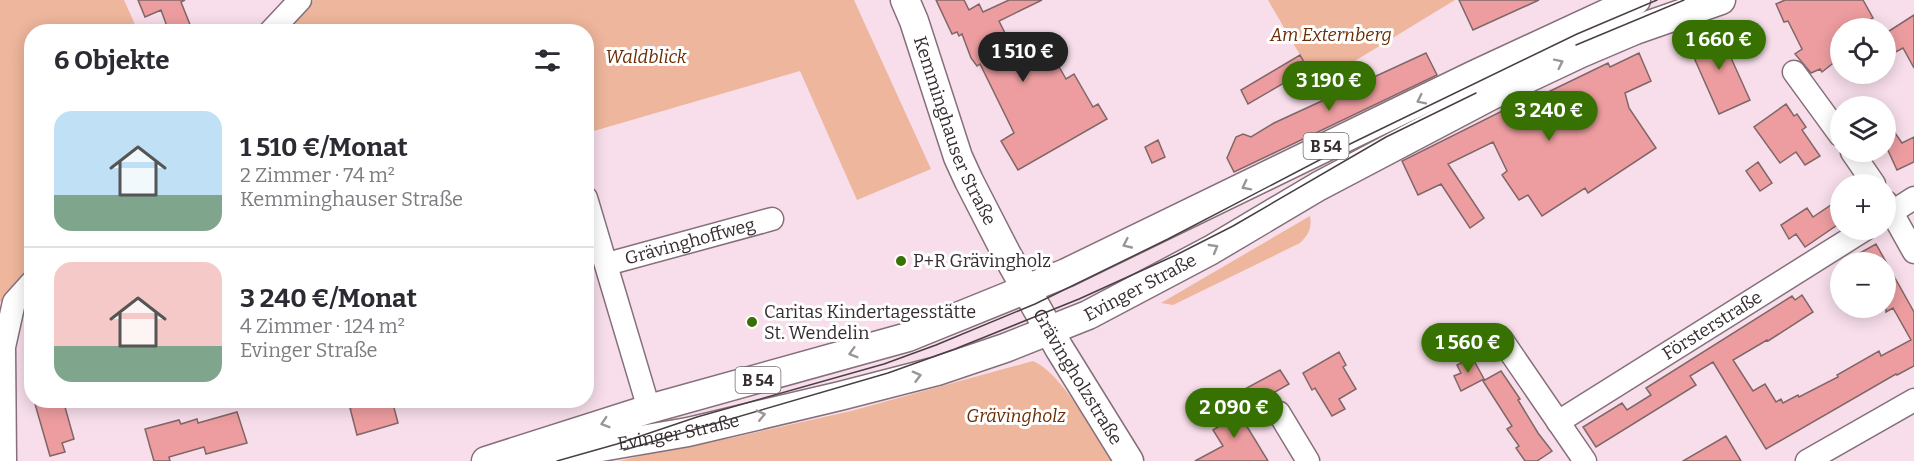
<!DOCTYPE html>
<html lang="de">
<meta charset="utf-8">
<style>
:root{--surface:#fff;--page:#f7f7f7;--text:#2b2b33;--muted:#7c7c81;--line:#e1e1e2;--accent:#367101}
body{margin:0;font-family:Bitter,serif;background:var(--page);color:var(--text);height:100vh;display:flex;flex-direction:column;font-size:22px;white-space:nowrap}
*{box-sizing:border-box;margin:0}
p{font-size:20px;color:var(--muted)}
.icon{flex:none;width:33px;height:33px;fill:none;stroke:currentColor;stroke-width:2;stroke-linecap:round;stroke-linejoin:round}
.map{position:relative;flex:1;overflow:hidden}
.sheet{position:absolute;left:24px;top:24px;width:570px;height:384px;display:flex;flex-direction:column;background:var(--surface);border-radius:24px;box-shadow:0 3px 15px #0003}
.sheet>*{flex:none}
.controls{position:absolute;left:1830px;top:18px;display:grid;gap:12px}
.controls a{display:grid;place-items:center;width:66px;height:66px;border-radius:50%;background:var(--surface);box-shadow:0 3px 15px #0003;font-size:30px}
.price{position:absolute;translate:-50% -51px;padding:0 14px;border-radius:21px;background:var(--accent);color:#fff;font-size:20px;line-height:39px;filter:drop-shadow(0 2px 3px #0008)}
.price::after{content:'';position:absolute;left:50%;top:36px;width:18px;height:14px;margin-left:-9px;background:inherit;clip-path:polygon(0 0,100% 0,50% 100%)}
.price.current{background:#222;color:#fff}
ul{padding:0;list-style:none}
li{display:flex;align-items:center;gap:18px;height:150px;padding:0 30px}
li+li{border-top:2px solid var(--line)}
li span{display:grid;place-items:center;flex:none;width:168px;height:120px;border-radius:18px;color:#555}
li>.icon{margin-inline-start:auto}
span .icon{width:72px;height:72px;fill:#fffc;stroke-width:1}
li b{font-size:26px}
h2{display:flex;justify-content:space-between;align-items:center;height:72px;padding:0 30px;font-size:26px}
.map>svg:first-child{display:block}
</style>
<div class="map">
<svg width="1914" height="461" viewBox="0 0 1914 461">
<rect width="100%" height="100%" fill="#f7deea"/>
<path fill="#eeb69c" d="M0 0H124L138 31 32 32 31 280 0 302Z
M314 0H854L931 169 857 200 800 71 587 133 586 32H284Z
M1268 0H1455L1317 84Z
M1310 216C1312 228 1309 234 1300 243L1173 305 1161 303Z
M1033 361C1061 372 1095 435 1112 461H619L685 445 731 438 851 411Z"/>
<path fill="#ed9da0" stroke="#7f6667" stroke-width="1.5" d="M138 0H185L181 2 193 32H169L161 10 145 17Z
M936 0H964L969 10 979 4 983 12 1009 0H1042L999 21 1016 55 1042 42 1049 58 1053 56 1066 79 1074 74 1093 107 1098 104 1107 119 1018 170 1001 141 1014 133 983 70 980 64 977 66 971 58 962 34 959 36 957 32 952 34Z
M1459 0H1539L1473 30Z
M1785 0H1863L1873 18 1854 28H1840V51L1834 56 1837 60 1822 72 1820 69 1811 73 1795 54 1802 49 1788 21 1784 22 1776 4Z
M1914 15V68L1903 48 1886 57V33Z
M1718 29 1750 100 1719 114 1687 42Z
M1426 53 1437 75 1234 172 1227 158 1236 137 1243 134 1251 137 1274 123Z
M1639 53 1651 81 1625 93 1629 108 1656 148 1588 193 1585 188 1542 216 1528 195 1519 200 1502 175 1507 171 1493 142 1448 164 1484 218 1470 228 1441 184 1418 195 1402 161 1520 102 1521 105 1608 63 1610 67Z
M1300 55 1308 69 1248 104 1241 90Z
M1786 104 1794 116 1797 114 1806 127 1802 130 1820 156 1805 165 1796 152 1780 163 1754 127Z
M1886 120 1902 143 1914 137V162L1897 170 1886 146Z
M1158 140 1165 157 1152 163 1145 147Z
M1758 162 1772 183 1760 191 1746 171Z
M1840 199V223L1805 247 1796 234 1789 239 1781 225 1807 208 1813 217Z
M1876 244 1914 312V366L1897 375 1896 374 1766 449 1713 362 1690 376 1696 385 1596 447 1583 427 1622 403 1627 410 1651 395 1646 388 1792 296 1795 300 1802 295 1813 312 1768 341 1767 340 1733 360 1753 391 1765 384 1776 402 1781 399 1783 403 1798 395 1799 397 1838 377 1837 375 1879 351 1881 356 1911 340 1893 308 1886 312V262H1844Z
M1339 352 1346 365 1343 367 1356 389 1339 399 1345 409 1332 416 1315 388 1312 390 1303 373Z
M1472 357 1484 379 1461 391 1454 376 1461 373 1457 365Z
M1280 370 1289 384 1252 405 1243 390Z
M1501 371 1520 399 1518 400 1538 433 1552 451 1537 461H1525L1516 448 1519 446 1507 429 1512 426 1483 381Z
M38 400H63L74 439 62 443 65 452 50 456 35 404 38 403Z
M374 400H392L398 423 357 435 350 408Z
M1232 402 1268 461H1195L1223 446 1213 430 1218 427 1211 415Z
M237 412 247 443 206 454 204 447 169 457 170 461H154L145 429 179 420 181 424 197 419 198 423Z
M1726 436 1741 461H1683Z"/>
<g fill="none" stroke-linecap="round" stroke-linejoin="round">
<defs>
<g id="minor">
<path d="M270 32 300 0"/>
<path d="M1794 72 1840 135"/>
<path d="M1852 152 1874 184"/>
<path d="M586 198 649 409"/>
<path d="M1886 202 1914 252"/>
<path d="M1886 216 1914 198"/>
<path id="s1" d="M607 264 772 219"/>
<path d="M1502 340 1585 461"/>
<path d="M1279 413 1308 461"/>
<path id="s2" d="M1558 422 1864 230"/>
<path d="M5 461 4 347 14 302 32 282"/>
<path d="M1807 461 1914 400"/>
</g>
<g id="major">
<path id="s3" d="M905 0 914 21 958 157 969 181 1006 253 1059 348 1129 461"/>
<path d="M486 461 649 409 908 337 1066 273 1474 75 1636 0"/>
<path id="s4" d="M519 461 688 432 840 396 937 371 1005 348 1088 315 1211 250 1319 186 1490 96 1581 53 1635 30 1721 0"/>
</g>
</defs>
<use href="#minor" stroke="#856f7a" stroke-width="25"/>
<use href="#major" stroke="#856f7a" stroke-width="31"/>
<use href="#minor" stroke="#fff" stroke-width="22"/>
<use href="#major" stroke="#fff" stroke-width="28"/>
<path stroke="#4a4044" stroke-width="1.5" d="M1576 45 1684 0
M624 450 888 373 955 349 1079 299 1176 255 1233 226 1386 137 1476 93
M557 461 617 444 697 417 884 364 936 345 1035 304 1168 239 1352 143 1577 34 1657 0"/>
</g>
<defs><path id="oneway-chevron" d="M-2-3.5L2.5 0L-2 3.5" fill="none" stroke-width="1.6" stroke-linecap="round" stroke-linejoin="round" transform="scale(1.5)"/></defs>
<g stroke="#9a9698">
<use href="#oneway-chevron" transform="translate(1559 63) rotate(-26)"/>
<use href="#oneway-chevron" transform="translate(1421 100) rotate(154)"/>
<use href="#oneway-chevron" transform="translate(1246 186) rotate(153)"/>
<use href="#oneway-chevron" transform="translate(1127 244) rotate(155)"/>
<use href="#oneway-chevron" transform="translate(1214 248) rotate(-30)"/>
<use href="#oneway-chevron" transform="translate(853 353) rotate(164)"/>
<use href="#oneway-chevron" transform="translate(917 376) rotate(-15)"/>
<use href="#oneway-chevron" transform="translate(761 415) rotate(-13)"/>
<use href="#oneway-chevron" transform="translate(605 423) rotate(162)"/>
</g>
<g fill="#367101" stroke="#fff" stroke-width="2">
<circle cx="901" cy="261" r="6"/>
<circle cx="752" cy="322" r="6"/>
</g>
<g text-anchor="middle" stroke-width="6" stroke-linejoin="round" paint-order="stroke">
<g fill="#fff" stroke="#726c6f" stroke-width="1.5">
<rect x="1303.5" y="133" width="45" height="26" rx="4.5"/>
<rect x="735.5" y="367" width="45" height="26" rx="4.5"/>
</g>
<g font-size="16" font-weight="bold" fill="#362d31">
<text x="1326" y="152">B 54</text>
<text x="758" y="386">B 54</text>
</g>
<g font-size="18" font-style="italic" fill="#6a2c04" stroke="#fff">
<text x="1331" y="41">Am Externberg</text>
<text x="646" y="63">Waldblick</text>
<text x="1016" y="422">Grävingholz</text>
</g>
<g font-size="18" fill="#362d31" stroke="#fff">
<text dy="6" stroke="none"><textPath href="#s3" startOffset="140">Kemminghauser Straße</textPath></text>
<text dy="6" stroke="none"><textPath href="#s1" startOffset="86">Grävinghoffweg</textPath></text>
<text dy="6" stroke="none"><textPath href="#s4" startOffset="648">Evinger Straße</textPath></text>
<text dy="6" stroke="none"><textPath href="#s2" startOffset="182">Försterstraße</textPath></text>
<text dy="6" stroke="none"><textPath href="#s3" startOffset="416">Grävingholzstraße</textPath></text>
<text dy="6" stroke="none"><textPath href="#s4" startOffset="162">Evinger Straße</textPath></text>
</g>
<g font-size="18" fill="#362d31" stroke="#fff" text-anchor="start">
<text x="913" y="267">P+R Grävingholz</text>
<text x="764" y="318">Caritas Kindertagesstätte<tspan x="764" dy="21">St. Wendelin</tspan></text>
</g>
</g>
</svg>
<div class="controls">
<a><svg class="icon" aria-label="locate" viewBox="0 0 24 24"><circle cx="12" cy="12" r="6"/><path d="M12 2v4M12 18v4M2 12h4M18 12h4"/></svg></a>
<a><svg class="icon" aria-label="layers" viewBox="0 0 24 24"><path d="M12 4l9 5-9 5-9-5zM3 14l9 5 9-5"/></svg></a>
<a>+</a>
<a>−</a>
</div>
<b class="price" style="left:1719px;top:71px">1 660 €</b>
<b class="price current" style="left:1023px;top:83px">1 510 €</b>
<b class="price" style="left:1329px;top:112px">3 190 €</b>
<b class="price" style="left:1549px;top:142px">3 240 €</b>
<b class="price" style="left:1468px;top:374px">1 560 €</b>
<b class="price" style="left:1234px;top:439px">2 090 €</b>
<section class="sheet">
<h2>6 Objekte<svg class="icon" aria-label="filters" viewBox="0 0 24 24"><path d="M4 7h16M4 17h16"/><circle cx="9" cy="7" r="2"/><circle cx="15" cy="17" r="2"/></svg></h2>
<ul>
<li><span style="background:linear-gradient(#bfe0f5 70%,#7fa58c 0)"><svg class="icon" aria-label="home" viewBox="0 0 24 24"><path d="M3 11l9-7 9 7M6 9v11h12V9"/></svg></span><div><b>1 510 €/Monat</b><p>2 Zimmer · 74 m²</p><p>Kemminghauser Straße</p></div></li>
<li><span style="background:linear-gradient(#f6c9c9 70%,#7fa58c 0)"><svg class="icon" aria-label="home" viewBox="0 0 24 24"><path d="M3 11l9-7 9 7M6 9v11h12V9"/></svg></span><div><b>3 240 €/Monat</b><p>4 Zimmer · 124 m²</p><p>Evinger Straße</p></div></li>
</ul>
</section>
</div>
